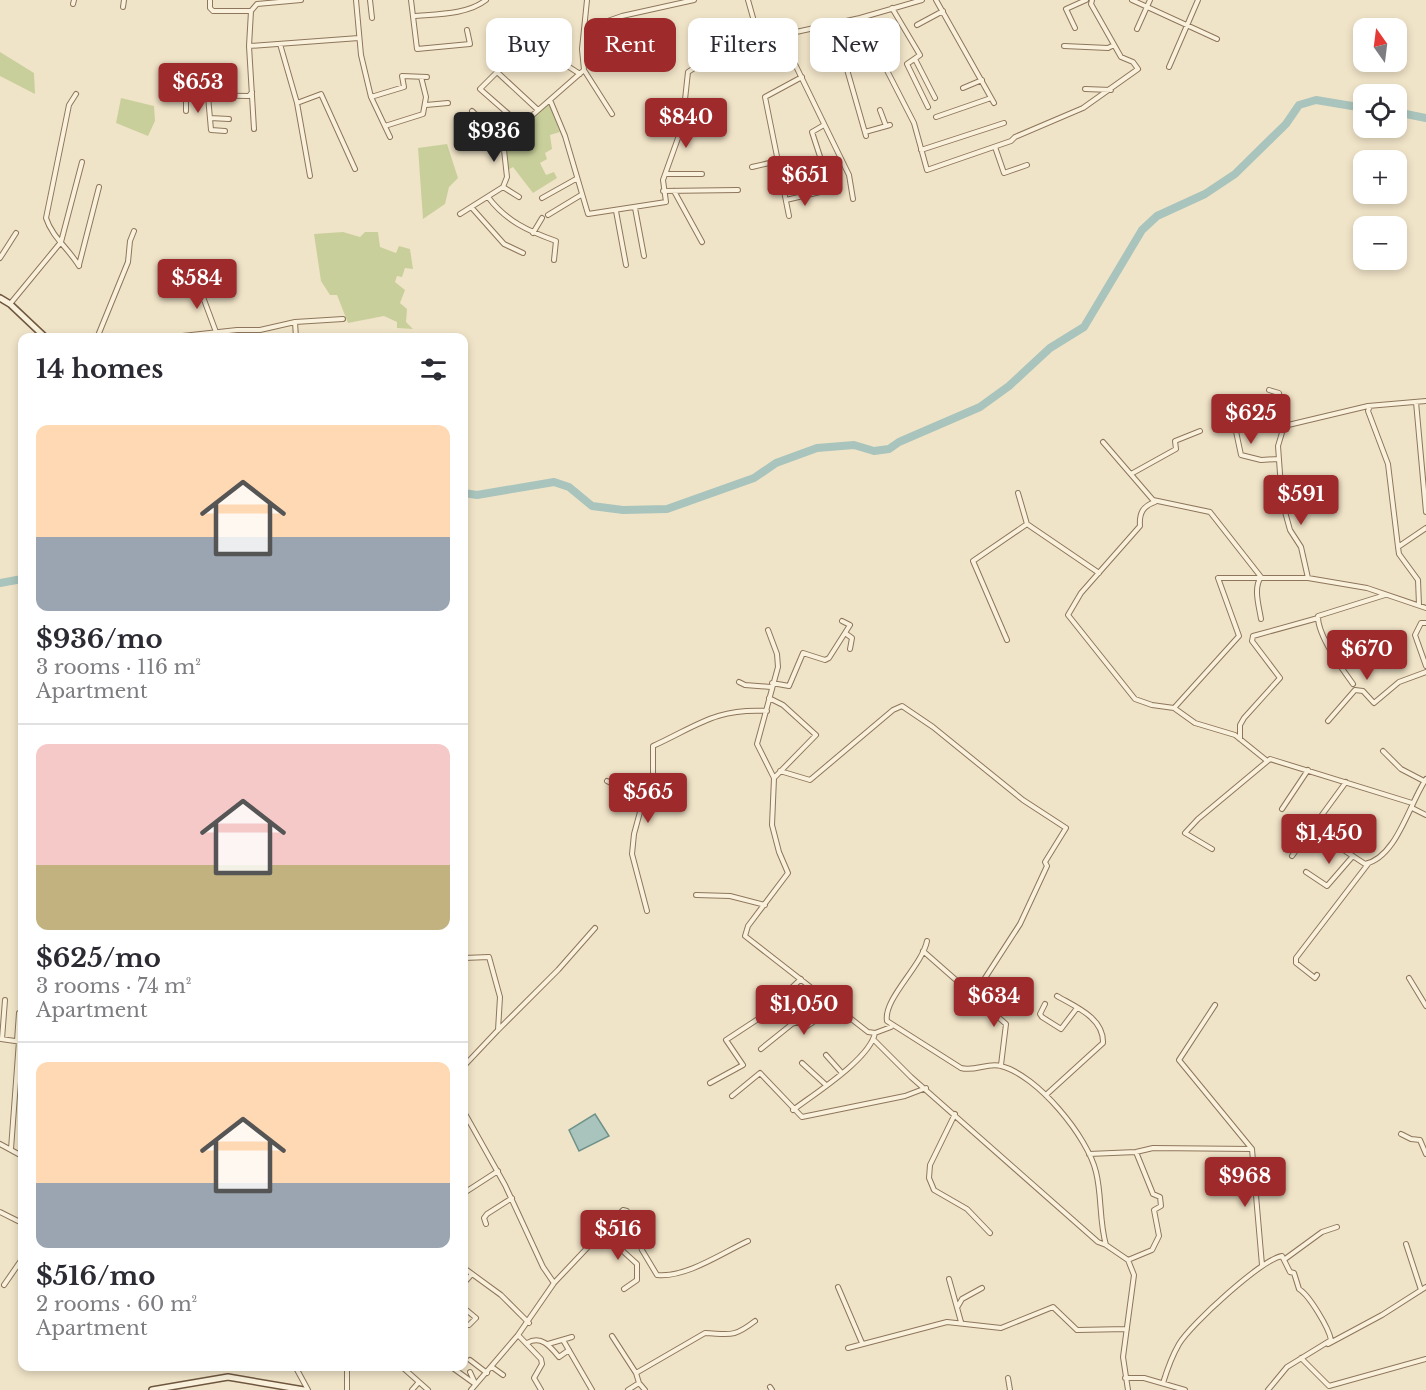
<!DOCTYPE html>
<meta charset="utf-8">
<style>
:root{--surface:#fff;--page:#f7f7f7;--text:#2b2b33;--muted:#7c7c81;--line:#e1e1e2;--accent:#9e2a2b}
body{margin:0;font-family:"Libre Baskerville",serif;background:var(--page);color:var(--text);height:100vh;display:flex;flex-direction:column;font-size:22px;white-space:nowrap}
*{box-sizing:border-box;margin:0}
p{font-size:20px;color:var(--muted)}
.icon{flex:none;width:33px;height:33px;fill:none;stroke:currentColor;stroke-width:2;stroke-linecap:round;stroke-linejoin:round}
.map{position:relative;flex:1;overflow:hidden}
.drawer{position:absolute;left:18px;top:333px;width:450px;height:1038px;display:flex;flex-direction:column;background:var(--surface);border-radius:12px;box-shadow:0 3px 9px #0003}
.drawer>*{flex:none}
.top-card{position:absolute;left:486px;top:18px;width:570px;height:54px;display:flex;gap:12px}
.needle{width:39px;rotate:346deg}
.tools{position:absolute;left:1353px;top:18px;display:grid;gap:12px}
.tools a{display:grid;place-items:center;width:54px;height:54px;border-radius:12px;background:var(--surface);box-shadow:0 3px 9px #0003;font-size:30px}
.price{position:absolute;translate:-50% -51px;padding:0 14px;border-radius:6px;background:var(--accent);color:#fff;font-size:20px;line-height:39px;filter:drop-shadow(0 2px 3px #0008)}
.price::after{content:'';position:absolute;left:50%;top:36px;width:18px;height:14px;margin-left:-9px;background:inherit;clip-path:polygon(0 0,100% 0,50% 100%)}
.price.current{background:#222;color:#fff}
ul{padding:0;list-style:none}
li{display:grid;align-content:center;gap:12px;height:318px;padding:0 18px}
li+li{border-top:2px solid var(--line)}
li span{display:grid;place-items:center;height:186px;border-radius:12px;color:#555}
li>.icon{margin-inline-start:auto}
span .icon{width:108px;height:108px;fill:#fffc;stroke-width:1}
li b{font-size:26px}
h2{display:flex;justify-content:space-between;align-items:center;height:72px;padding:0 18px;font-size:26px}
.pill{padding:0 21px;border-radius:12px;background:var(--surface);box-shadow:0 3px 9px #0003;font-size:21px;line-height:54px}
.pill.current{background:var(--accent);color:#fff}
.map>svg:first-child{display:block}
</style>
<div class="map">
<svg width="1426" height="1390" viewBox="0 0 1426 1390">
<rect width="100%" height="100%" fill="#f0e4c8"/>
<path fill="#c9cf9b" d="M0 52 34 73 35 94 0 76Z
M121 98 154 106 155 121 148 136 116 123Z
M549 103 560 132 550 135 552 149 545 153 547 159 540 163 546 175 554 172 557 178 533 193 513 167 508 170 506 154 500 144Z
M447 144 458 178 449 187 445 204 423 219 418 148Z
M343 232 360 237 365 232H378L380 247 396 253 399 246 410 249 413 269 405 268 402 277 397 276 395 282 405 290 400 303 407 309 406 322 413 329 397 328V322L384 316 348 323 337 295H330L321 281 314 234Z"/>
<path fill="#a9c4bc" stroke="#6f938a" stroke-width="1.5" d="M595 1114 609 1136 579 1151 569 1130Z"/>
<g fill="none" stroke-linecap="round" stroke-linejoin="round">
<path stroke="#a9c4bc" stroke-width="8" d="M1396 112 1426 118
M464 493 477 495 554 482 569 487 592 506 623 510 667 509 754 478 776 463 817 448 854 445 874 451 889 449 899 442 980 407 1009 386 1050 348 1084 327 1142 230 1157 216 1205 194 1235 174 1286 124 1299 105 1316 100 1364 108
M0 583 22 579"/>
<defs>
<path id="street" d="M210 0V8L213 11H251
M356 0 361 55 371 97 390 137
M370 0 372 18
M411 0 417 49 470 44 467 30
M587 0 582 49 584 70 612 114
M748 0 759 39H764L860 18 922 0
M936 0 994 103
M1132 0 1217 39
M73 4 74 0
M123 7 124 0
M892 8 920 55 907 64 928 107
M413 16C436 14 467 15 486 0
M860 18 914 123 927 170 1011 141 1015 137 1083 108 1138 69 1133 62 1121 57 1091 4 1092 0
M834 24 866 136
M917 25 943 11
M1075 28 1066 9 1086 0
M585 29 622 16 694 0
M1137 29 1150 0
M516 33 580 74
M784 35 791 56 849 175 853 199
M280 44 297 103 310 176
M249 46 359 38
M1064 46 1108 48 1114 45
M915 59 935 98
M1169 67 1198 0
M963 88 982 80
M1085 89 1111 90
M76 94 69 105 46 218C52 237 69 249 79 266
M208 96 211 130 225 131
M371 97 404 87 402 76 427 77
M550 100 565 136 588 214 666 202 663 180 682 127 688 72 728 46 754 25
M297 103 321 94 355 169
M426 105 448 103
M880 110 886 126
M186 111V95L249 96 252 92
M936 117 991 98
M210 118 229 119
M521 125 480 89 497 72 538 110
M824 125 812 132 828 181
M385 126 423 114 426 97 421 77
M254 129 249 46 251 11 257 4 301 0
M865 132 890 125
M503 141 584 70
M995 147 1004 173 1027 165
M921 150 1004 123
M752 167 778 161
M666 174H702
M781 179 824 168
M503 187 519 197
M663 191 738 190
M674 191 702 242
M488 197C506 221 528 231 556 241L554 260
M542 198 576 179
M786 200 820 192
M472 208 504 244 523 253
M635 208 644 256
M616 211 626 265
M460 214 503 187 507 177 503 141 472 111
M548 215 581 195
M789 216 765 97 802 77
M533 233 542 218
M0 258 16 233
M79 265 99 187
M197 281 216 332
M10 304 61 242 82 162
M295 322 296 338
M97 338 128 262 130 241 134 231
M164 338 237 330H260L295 322 343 319
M1269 390 1279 393 1284 426 1278 446 1282 501 1290 530 1301 547 1308 578 1367 588 1426 608
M1416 402 1426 512
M1370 406 1368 411 1388 464 1398 547
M1234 422 1241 455 1261 460 1278 459
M1284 426 1368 406 1426 401
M1103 442 1153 500 1210 512 1261 577C1253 588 1259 606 1261 619
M1131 474 1176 449 1175 441 1200 431
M1282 488 1333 490
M1018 493 1027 524
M1155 502C1143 506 1139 513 1140 526L1081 593 1068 615 1135 699 1152 705 1174 708
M1419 605 1418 580 1399 554 1398 547 1426 528
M1426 623H1421L1415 635 1426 666
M768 630 777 654 778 667 757 744 774 778 772 825 779 852 788 873 748 926 745 936 868 1032 875 1033 891 1027
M845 633 852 638 850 649
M1007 640 973 561 1027 524 1099 573
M739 682 745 685 771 687
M772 683 789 686 803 653 825 660 829 658 850 625 842 621
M1353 684C1342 669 1317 635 1318 616L1385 595
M769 698 783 705 816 735 774 778
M1328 721 1355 690 1363 691 1374 703 1399 682 1426 672
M1240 739V725L1244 718 1280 678 1252 641 1253 636 1318 618
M1383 751 1401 769 1424 781
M1266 760 1235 735 1195 723 1174 708 1239 636 1218 578H1308
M780 771 810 780 893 710 902 706 933 727 1023 800 1066 828 1045 862 1047 866 1020 924 974 995
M607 781 617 786 646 790 634 834 632 854 647 911
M646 790 653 775V746C697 726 715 708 767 711
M1282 809 1308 770
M1336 845 1365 864C1397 857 1409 804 1426 779
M1212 849 1185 833 1198 819 1270 759 1412 803V808L1426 815
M1292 856 1346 782
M1306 872 1327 886 1353 856
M696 895 730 896 765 905
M927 941C922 966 883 999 887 1021L961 1068C975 1072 988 1062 1001 1066 1037 1075 1088 1137 1096 1172 1102 1196 1099 1221 1106 1245L1128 1260 1134 1275 1123 1357 1128 1390
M923 951 1006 1024 1001 1065
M464 958 489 957 500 997 498 1030 558 970 595 928
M1317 975 1315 978 1296 963V958L1368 864
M1409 978 1426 1006
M1045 1004 1040 1014 1042 1017 1061 1029 1077 1008
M1215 1005 1179 1060 1252 1149 1262 1265
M1 1039 22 1042
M2 1039 5 1000
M874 1040 911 1077 1098 1242 1106 1245
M17 1041 19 1013
M761 1049 792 1024 797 1022 807 1026 836 1007
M826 1055 842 1073
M802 1063 826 1085
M464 1066 498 1030
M710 1083 743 1065 726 1040 758 1019 801 979
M1047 1094 1103 1043C1104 1018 1076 1007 1057 996
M732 1096 760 1073 802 1117 905 1096 926 1088
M793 1110C814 1094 870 1059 875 1033
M464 1112 505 1185 543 1267 554 1283
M955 1114 930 1165 929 1178 934 1190 967 1209 990 1233
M1401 1134 1411 1139 1420 1140 1426 1154
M0 1144 22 1156
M11 1149 19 1041
M1089 1154 1136 1152 1153 1148 1252 1149
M464 1193 498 1171
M0 1212 22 1223
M486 1224 484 1218 487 1214 512 1198
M602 1232 637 1264V1280L624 1289
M1406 1244 1421 1290
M1285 1259 1322 1232 1337 1227
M1128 1260 1152 1250 1159 1236 1154 1210 1161 1206 1160 1197 1153 1194 1136 1152
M464 1268 501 1295 529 1323
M949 1279 961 1322
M464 1283 472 1274
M4 1285 22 1259
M838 1287 862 1343
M958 1306 962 1299 982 1288
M464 1308 476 1318 469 1325
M612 1336 636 1373 639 1383
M563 1340 592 1390
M527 1343C541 1335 550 1346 559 1357L569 1350
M548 1344 572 1337
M1328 1344 1382 1315 1426 1287
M848 1348 947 1322 1001 1328 1053 1307 1077 1330 1127 1329
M1301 1358 1329 1386 1426 1359
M470 1360 487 1373
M295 1366 308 1390
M347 1366V1390
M401 1366 428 1390
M450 1366 475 1384
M492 1367 503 1375
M470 1372 475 1383
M636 1373 705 1333C730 1334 733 1338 755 1321
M1008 1378 1010 1390
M1125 1378H1144L1185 1390
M1163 1383C1167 1370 1172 1356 1179 1344 1191 1324 1261 1260 1282 1256L1290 1272 1294 1273 1299 1289C1309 1295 1329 1328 1331 1340L1287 1367 1268 1390
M770 1387 772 1390
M412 1390 419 1382
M471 1390 518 1335
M541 1390 534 1378 542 1364 541 1359 518 1335 554 1283 623 1210 627 1211 642 1250 657 1275C686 1278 722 1253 748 1241
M628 1390 639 1383 645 1390"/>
<path id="secondary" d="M0 298 10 304 46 338
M152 1390 228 1377 304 1390"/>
</defs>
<use href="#street" stroke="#8d765c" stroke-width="6"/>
<use href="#secondary" stroke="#6f573f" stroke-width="8"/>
<use href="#street" stroke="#faf1dc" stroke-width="4"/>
<use href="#secondary" stroke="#faf1dc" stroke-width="5"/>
</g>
</svg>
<div class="tools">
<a><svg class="needle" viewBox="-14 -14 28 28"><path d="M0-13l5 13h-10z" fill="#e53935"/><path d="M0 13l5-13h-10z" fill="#7c7c81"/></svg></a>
<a><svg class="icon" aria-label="locate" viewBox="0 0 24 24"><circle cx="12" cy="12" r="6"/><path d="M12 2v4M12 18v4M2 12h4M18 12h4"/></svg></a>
<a>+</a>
<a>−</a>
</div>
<b class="price" style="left:198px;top:114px">$653</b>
<b class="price" style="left:686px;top:149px">$840</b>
<b class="price current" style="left:494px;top:163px">$936</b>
<b class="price" style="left:805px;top:207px">$651</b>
<b class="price" style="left:197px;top:310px">$584</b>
<b class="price" style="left:1251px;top:445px">$625</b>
<b class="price" style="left:1301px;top:526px">$591</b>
<b class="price" style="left:1367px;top:681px">$670</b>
<b class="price" style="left:648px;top:824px">$565</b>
<b class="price" style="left:1329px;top:865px">$1,450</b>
<b class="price" style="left:994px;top:1028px">$634</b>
<b class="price" style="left:804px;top:1036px">$1,050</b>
<b class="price" style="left:1245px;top:1208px">$968</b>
<b class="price" style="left:618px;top:1261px">$516</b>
<div class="top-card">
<a class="pill">Buy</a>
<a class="pill current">Rent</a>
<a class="pill">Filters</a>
<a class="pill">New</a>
</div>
<section class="drawer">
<h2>14 homes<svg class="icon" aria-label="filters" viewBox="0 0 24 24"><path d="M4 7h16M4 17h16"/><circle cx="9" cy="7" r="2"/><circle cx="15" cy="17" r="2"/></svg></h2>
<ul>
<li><span style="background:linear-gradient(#ffd9b3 60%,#9aa5b1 0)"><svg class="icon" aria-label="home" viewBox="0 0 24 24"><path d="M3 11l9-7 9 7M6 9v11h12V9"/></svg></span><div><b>$936/mo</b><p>3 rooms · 116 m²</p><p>Apartment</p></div></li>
<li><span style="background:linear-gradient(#f6c9c9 65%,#c2b280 0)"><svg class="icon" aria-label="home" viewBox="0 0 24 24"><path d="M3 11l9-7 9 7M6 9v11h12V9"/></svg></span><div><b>$625/mo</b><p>3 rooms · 74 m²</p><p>Apartment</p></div></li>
<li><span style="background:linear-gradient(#ffd9b3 65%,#9aa5b1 0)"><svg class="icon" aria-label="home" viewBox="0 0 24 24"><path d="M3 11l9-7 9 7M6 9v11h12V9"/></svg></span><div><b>$516/mo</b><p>2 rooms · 60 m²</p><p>Apartment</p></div></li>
</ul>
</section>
</div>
